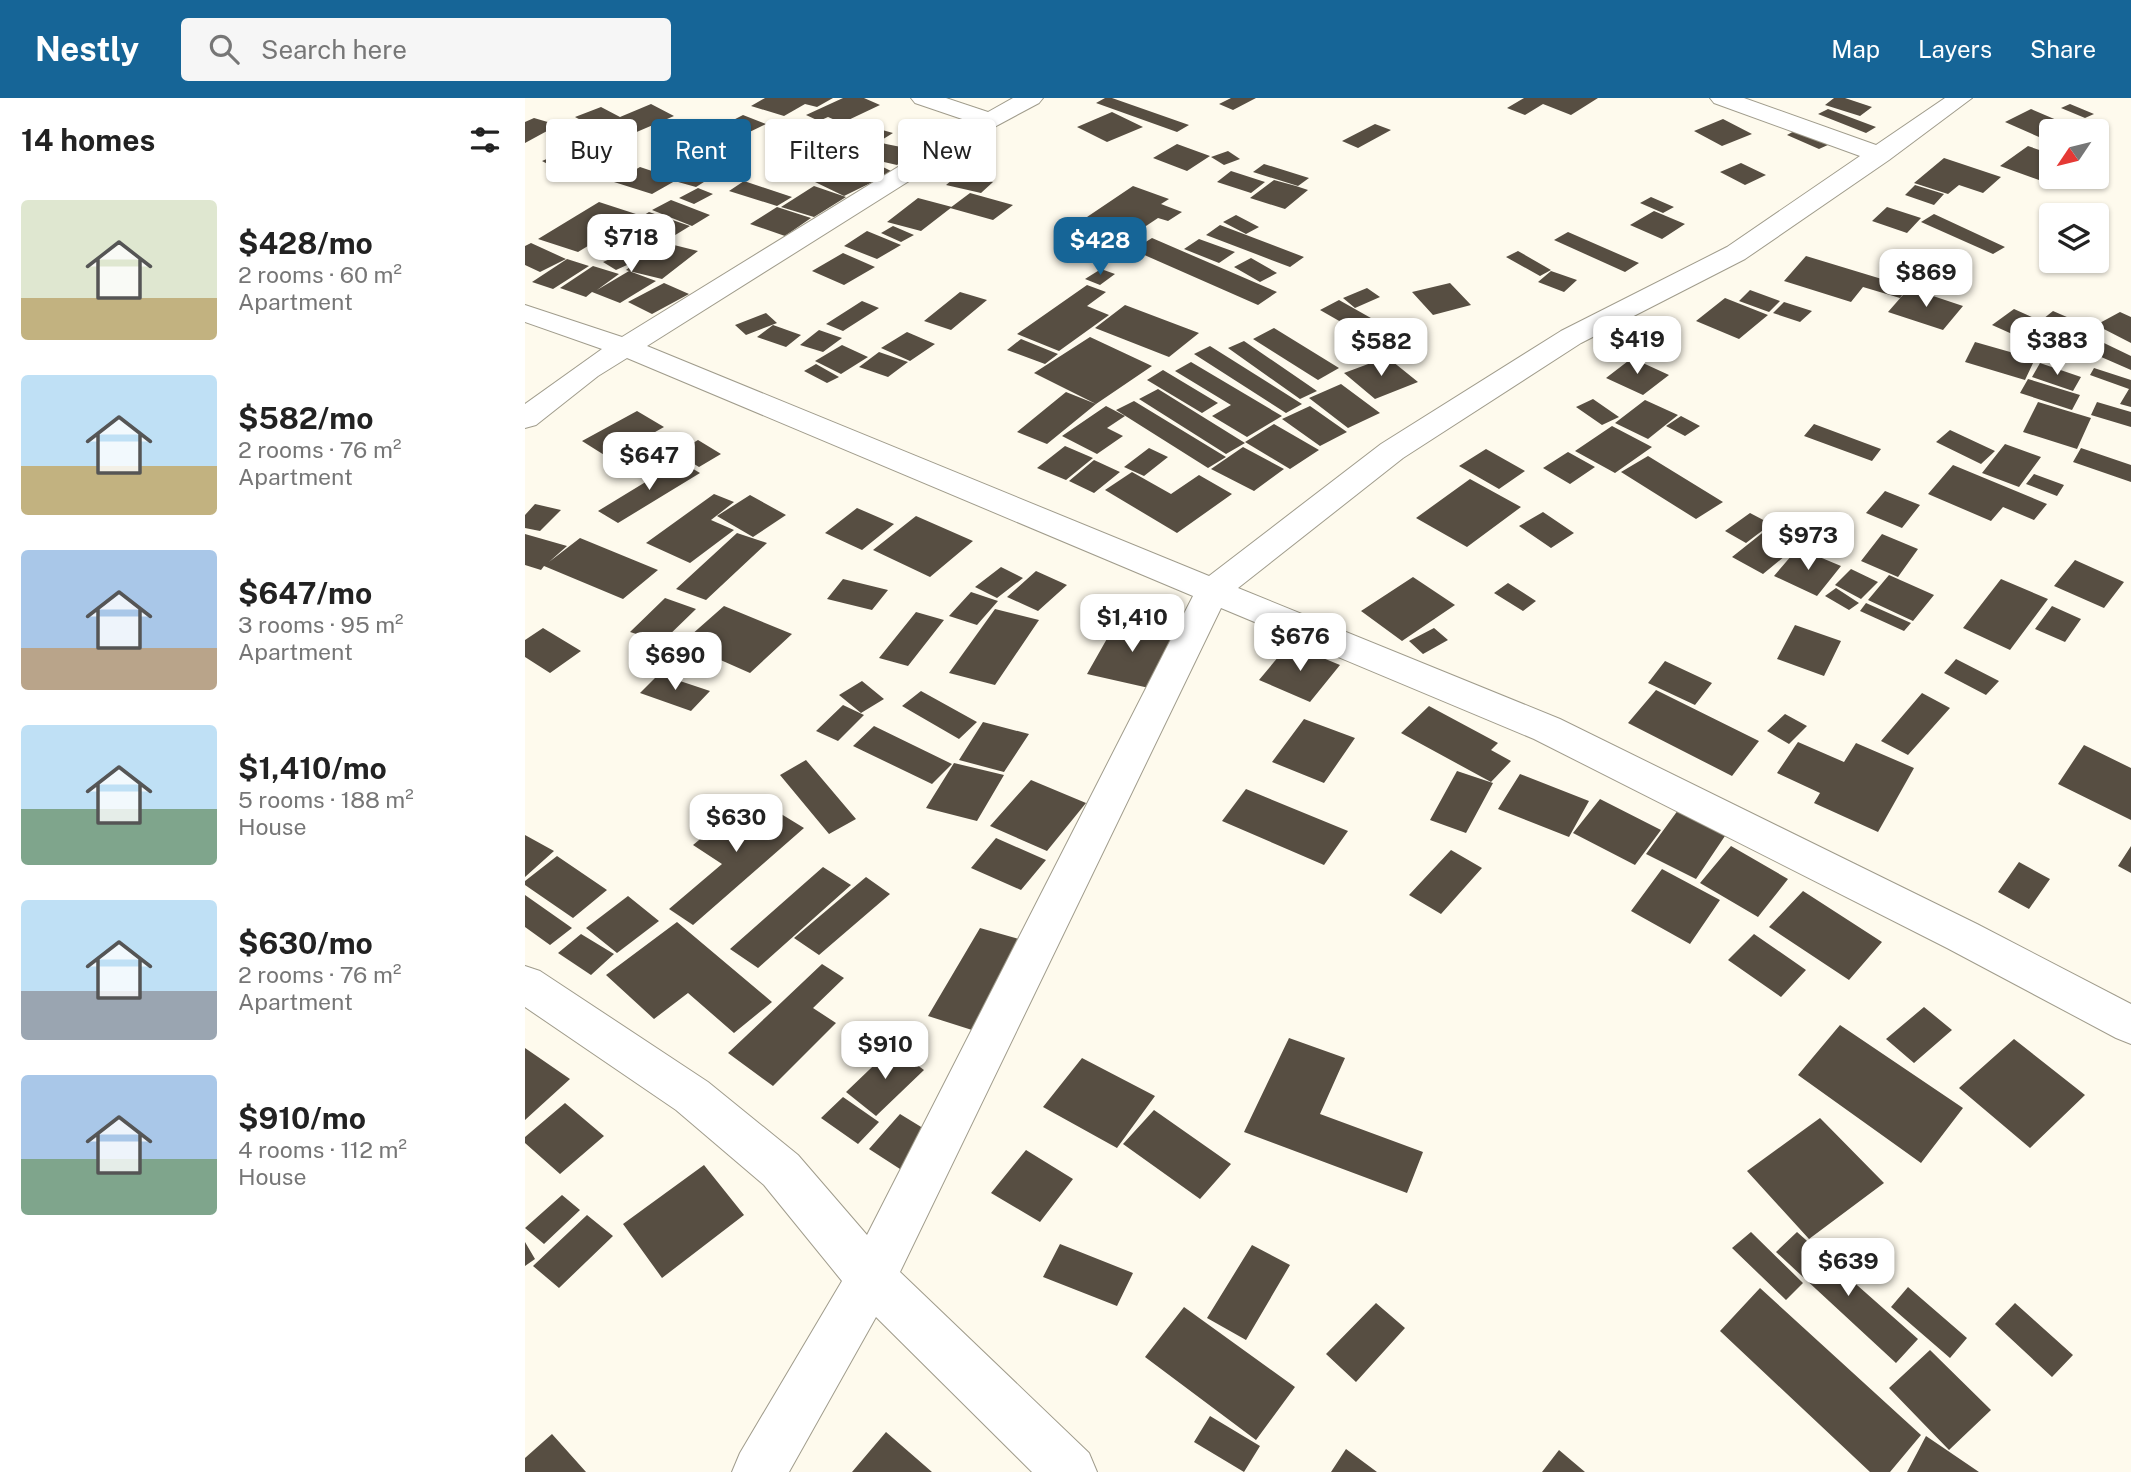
<!DOCTYPE html>
<meta charset="utf-8">
<style>
:root{--surface:#fff;--page:#f6f6f6;--text:#222;--muted:#767676;--accent:#166597}
body{margin:0;font-family:"Public Sans",sans-serif;background:var(--page);color:var(--text);height:100vh;display:flex;flex-direction:column;font-size:26px;white-space:nowrap}
*{box-sizing:border-box;margin:0}
p{font-size:23px;color:var(--muted)}
.icon{flex:none;width:38px;height:38px;fill:none;stroke:currentColor;stroke-width:2;stroke-linecap:round;stroke-linejoin:round}
.map{position:relative;flex:1;overflow:hidden}
.side{display:flex;flex-direction:column;background:var(--surface);width:525px}
.side>*{flex:none}
.hud{position:absolute;left:21px;top:21px;width:665px;height:63px;display:flex;gap:14px}
.needle{width:46px;rotate:235deg}
.buttons{position:absolute;left:1514px;top:21px;display:grid;gap:14px}
.buttons a{display:grid;place-items:center;width:70px;height:70px;border-radius:7px;background:var(--surface);box-shadow:0 2px 5px #0004;font-size:35px}
.price{position:absolute;translate:-50% -60px;padding:0 16px;border-radius:14px;background:#fff;color:#222;font-size:23px;line-height:46px;filter:drop-shadow(0 2px 4px #0008)}
.price::after{content:'';position:absolute;left:50%;top:42px;width:21px;height:16px;margin-left:-10px;background:inherit;clip-path:polygon(0 0,100% 0,50% 100%)}
.price.current{background:var(--accent);color:#fff}
ul{padding:0;list-style:none}
li{display:flex;align-items:center;gap:21px;height:175px;padding:0 21px}
li span{display:grid;place-items:center;flex:none;width:196px;height:140px;border-radius:7px;color:#555}
li>.icon{margin-inline-start:auto}
span .icon{width:84px;height:84px;fill:#fffc;stroke-width:1}
li b{font-size:30px}
h2{display:flex;justify-content:space-between;align-items:center;height:84px;padding:0 21px;font-size:30px}
.chip{padding:0 24px;border-radius:7px;background:var(--surface);box-shadow:0 2px 5px #0004;font-size:24px;line-height:63px}
.chip.current{background:var(--accent);color:#fff}
header{display:flex;align-items:center;gap:42px;box-sizing:border-box;height:98px;padding:0 35px;background:var(--accent);color:#fff}
header strong{font-size:33px}
nav{display:flex;gap:38px;margin-inline-start:auto;font-size:24px}
.search{width:490px;height:63px;background:var(--page);display:flex;align-items:center;gap:18px;box-sizing:border-box;padding:0 24px;border-radius:7px;color:var(--muted);font-size:26px}
main{display:flex;flex:1;min-height:0}
.map>svg:first-child{display:block}
</style>
<header>
<strong>Nestly</strong>
<div class="search"><svg class="icon" aria-label="search" viewBox="0 0 24 24"><circle cx="10" cy="10" r="6"/><path d="M15 15l6 6"/></svg>Search here</div>
<nav><a>Map</a><a>Layers</a><a>Share</a></nav>
</header>
<main>
<section class="side">
<h2>14 homes<svg class="icon" aria-label="filters" viewBox="0 0 24 24"><path d="M4 7h16M4 17h16"/><circle cx="9" cy="7" r="2"/><circle cx="15" cy="17" r="2"/></svg></h2>
<ul>
<li><span style="background:linear-gradient(#dfe7d0 70%,#c2b280 0)"><svg class="icon" aria-label="home" viewBox="0 0 24 24"><path d="M3 11l9-7 9 7M6 9v11h12V9"/></svg></span><div><b>$428/mo</b><p>2 rooms · 60 m²</p><p>Apartment</p></div></li>
<li><span style="background:linear-gradient(#bfe0f5 65%,#c2b280 0)"><svg class="icon" aria-label="home" viewBox="0 0 24 24"><path d="M3 11l9-7 9 7M6 9v11h12V9"/></svg></span><div><b>$582/mo</b><p>2 rooms · 76 m²</p><p>Apartment</p></div></li>
<li><span style="background:linear-gradient(#a9c7e8 70%,#b9a48a 0)"><svg class="icon" aria-label="home" viewBox="0 0 24 24"><path d="M3 11l9-7 9 7M6 9v11h12V9"/></svg></span><div><b>$647/mo</b><p>3 rooms · 95 m²</p><p>Apartment</p></div></li>
<li><span style="background:linear-gradient(#bfe0f5 60%,#7fa58c 0)"><svg class="icon" aria-label="home" viewBox="0 0 24 24"><path d="M3 11l9-7 9 7M6 9v11h12V9"/></svg></span><div><b>$1,410/mo</b><p>5 rooms · 188 m²</p><p>House</p></div></li>
<li><span style="background:linear-gradient(#bfe0f5 65%,#9aa5b1 0)"><svg class="icon" aria-label="home" viewBox="0 0 24 24"><path d="M3 11l9-7 9 7M6 9v11h12V9"/></svg></span><div><b>$630/mo</b><p>2 rooms · 76 m²</p><p>Apartment</p></div></li>
<li><span style="background:linear-gradient(#a9c7e8 60%,#7fa58c 0)"><svg class="icon" aria-label="home" viewBox="0 0 24 24"><path d="M3 11l9-7 9 7M6 9v11h12V9"/></svg></span><div><b>$910/mo</b><p>4 rooms · 112 m²</p><p>House</p></div></li>
</ul>
</section>
<div class="map">
<svg width="1606" height="1374" viewBox="0 0 1606 1374">
<rect width="100%" height="100%" fill="#fefaed"/>
<path fill="#574e42" d="M240 0H308L292 9 280 6 259 18 226 8Z
M318 0H339L355 7 317 25 303 19 294 23 281 17Z
M580 0H587L664 27 652 34 571 5Z
M706 0H731L708 12 694 6Z
M999 0H1073L1046 17 1018 6 1000 17 982 10Z
M1309 0H1320L1347 9 1335 18 1300 7Z
M126 6 149 18 93 42 50 19 76 9 95 19Z
M1545 6 1569 16 1560 20 1536 10Z
M1303 11 1351 29 1341 35 1293 16Z
M1506 11 1541 26 1514 39 1480 24Z
M587 14 618 29 582 44 552 29Z
M218 17 241 26 212 40 189 32Z
M9 20 33 27 0 45V24Z
M1198 21 1227 36 1197 48 1169 33Z
M52 24 107 53 47 79 17 63 47 50 21 36Z
M336 26 368 35 355 43 323 34Z
M850 26 866 32 833 50 817 43Z
M1273 31 1305 46 1294 51 1262 37Z
M186 34 213 48 181 61 154 47Z
M300 38 331 48 317 57 287 46Z
M343 41 361 46 391 52 372 67 324 56Z
M652 46 685 58 662 73 628 60Z
M1503 48 1526 56V73L1514 82 1475 68Z
M703 53 715 61 699 67 686 59Z
M340 60 368 74 319 98 290 84Z
M1419 60 1476 79 1458 95 1434 87 1423 96 1389 85Z
M187 62 206 67 171 89 153 84Z
M1216 65 1241 77 1220 87 1195 74Z
M739 66 784 80 773 88 728 74Z
M138 67 164 75 127 96 89 84 115 69 127 73Z
M207 67 219 70 198 84 187 81Z
M706 73 740 84 726 95 692 84Z
M433 77 468 84 456 95 421 87Z
M749 82 771 88 783 92 760 111 725 100Z
M219 83 267 99 252 108 204 93Z
M1390 87 1419 96 1409 107 1380 97Z
M289 88 321 99 289 119 256 109Z
M608 88 644 101 636 106 657 114 643 123 633 120 609 136 562 119Z
M173 90 188 96 169 106 154 100Z
M445 95 488 107 468 122 425 110Z
M1126 99 1149 109 1138 115 1115 105Z
M393 100 427 109 396 133 362 124Z
M146 102 185 117 167 128 127 112Z
M74 104 114 117 53 154 13 141Z
M252 109 286 120 260 138 225 126Z
M1362 109 1396 120 1382 135 1347 123Z
M1129 113 1160 126 1137 141 1105 127Z
M124 114 165 128 147 139 106 125Z
M1409 116 1480 149 1468 156 1396 124Z
M711 117 734 129 721 136 698 124Z
M695 127 779 159 765 169 681 137Z
M368 128 389 137 376 144 356 135Z
M342 133 376 147 352 161 319 148Z
M1043 134 1114 165 1100 174 1029 142Z
M627 140 752 194 733 207 608 152Z
M674 141 710 154 694 165 659 151Z
M137 144 173 153 137 181 104 173 131 183 95 205 67 194 61 199 35 190 68 168 94 176 72 192 104 173 101 172Z
M6 145 41 161 15 174 0 167V148Z
M993 153 1026 172 1015 178 981 159Z
M101 154 113 162 91 172 78 164Z
M318 155 350 169 319 187 287 173Z
M1281 158 1383 189 1375 200 1338 189 1326 204 1259 183Z
M726 160 752 175 735 184 709 169Z
M42 161 64 168 28 191 7 184Z
M576 171 590 176 575 187 560 181Z
M1026 173 1052 182 1039 194 1013 184Z
M139 185 164 196 127 216 103 204Z
M925 185 946 207 908 217 887 194Z
M562 187 581 194 562 208 584 217 534 253 492 236Z
M842 190 855 199 830 210 818 200Z
M1384 190 1438 208 1418 232 1363 214Z
M1225 192 1255 203 1244 214 1214 203Z
M435 194 462 202 426 232 399 223Z
M1200 200 1243 217 1214 241 1171 223Z
M814 202 876 237 858 248 795 212Z
M337 203 354 210 318 233 301 226Z
M1259 204 1287 213 1275 224 1248 215Z
M600 207 674 235 644 259 570 230Z
M1489 211 1538 233 1516 249 1467 227Z
M1528 213 1558 226 1548 234 1518 221Z
M1595 214 1606 219V245L1571 227Z
M241 215 252 225 221 237 210 227Z
M248 227 276 237 261 249 232 239Z
M749 230 814 270 793 282 728 241Z
M294 232 317 240 298 254 275 247Z
M382 234 410 246 385 263 356 250Z
M565 239 627 268 571 306 509 275Z
M496 241 533 256 520 266 482 252Z
M719 243 792 293 775 301 703 250Z
M1450 244 1510 261 1500 282 1440 264Z
M1579 245 1606 258V272L1567 255Z
M317 247 343 259 316 276 290 263Z
M685 248 777 306 761 315 669 256Z
M354 254 383 264 363 279 334 269Z
M862 259 893 284 850 301 819 275Z
M1107 260 1144 277 1118 297 1081 280Z
M666 264 757 318 722 339 687 318 706 307 650 273Z
M1515 265 1556 279 1548 293 1507 279Z
M291 266 314 279 302 285 279 273Z
M1569 270 1606 282V309L1595 306 1604 291 1565 277Z
M638 272 693 305 677 315 622 282Z
M1503 281 1555 297 1547 312 1495 295Z
M816 286 855 315 823 330 784 300Z
M633 291 720 345 701 356 614 301Z
M541 294 571 306 522 346 492 334Z
M1068 301 1094 319 1077 327 1051 309Z
M1120 302 1153 317 1123 341 1090 325Z
M609 303 701 359 683 370 591 312Z
M1513 304 1566 320 1552 351 1498 334Z
M1572 304 1606 314V329L1566 317Z
M581 308 600 318 582 330 598 338 572 356 537 338Z
M785 308 822 334 795 348 757 321Z
M112 313 139 329 84 360 57 343Z
M1156 318 1175 328 1160 338 1141 328Z
M749 326 794 352 765 371 720 344Z
M1289 326 1356 351 1347 363 1279 338Z
M1087 328 1127 349 1090 375 1050 353Z
M1425 332 1470 353 1456 366 1411 344Z
M173 342 196 356 174 369 151 355Z
M1480 346 1516 359 1494 389 1457 375Z
M540 348 568 360 541 382 512 370Z
M718 349 759 371 729 393 686 371Z
M624 350 643 359 619 378 599 369Z
M1556 350 1606 367V384L1548 364Z
M961 351 1000 373 974 391 934 368Z
M1043 354 1070 369 1045 386 1018 370Z
M1123 358 1198 404 1171 421 1096 374Z
M569 362 595 374 569 395 544 383Z
M155 363 175 375 93 425 73 413Z
M1428 367 1522 406 1509 422 1478 409 1466 423 1403 396Z
M607 374 646 396 674 377 707 396 652 435 580 392Z
M1509 376 1539 387 1532 398 1501 386Z
M945 381 996 409 942 449 891 420Z
M1360 393 1395 407 1377 430 1341 415Z
M189 396 209 404 186 422 209 432 165 465 121 445Z
M225 397 261 417 228 439 192 418Z
M10 406 36 412 15 433 0 430V417Z
M332 410 369 426 337 452 300 435Z
M1018 414 1049 435 1026 450 994 428Z
M1225 415 1246 426 1221 445 1200 433Z
M391 418 448 443 405 479 348 452Z
M1241 432 1271 449 1238 476 1207 459Z
M212 435 242 445 181 502 151 491Z
M0 436 42 448 24 464 55 440 133 472 98 501 19 468 16 472 0 467Z
M1357 436 1393 451 1373 479 1336 463Z
M1273 450 1316 468 1292 498 1249 478Z
M1550 462 1599 484 1579 510 1529 488Z
M476 469 498 480 472 500 450 489Z
M1326 471 1353 484 1336 501 1310 487Z
M511 473 542 487 513 513 482 499Z
M1364 477 1409 497 1388 523 1343 502Z
M888 479 930 507 877 543 836 513Z
M318 481 363 492 347 512 302 501Z
M1476 481 1523 501 1485 552 1438 530Z
M983 485 1011 503 998 513 969 495Z
M1311 490 1334 505 1324 512 1300 498Z
M446 494 473 503 452 527 424 518Z
M140 500 171 511 137 544 105 534Z
M1341 505 1386 525 1379 533 1335 513Z
M199 508 267 536 225 575 157 545Z
M1527 508 1556 521 1540 544 1510 531Z
M470 511 514 522 470 587 424 575Z
M391 514 419 522 383 568 354 560Z
M592 523 652 536 624 590 562 576Z
M1270 527 1316 543 1299 578 1252 561Z
M18 530 56 553 25 575 0 559V542Z
M909 530 923 542 898 556 884 543Z
M764 546 815 567 785 604 734 582Z
M1431 561 1474 583 1461 597 1419 575Z
M1140 563 1187 585 1170 607 1123 585Z
M134 576 185 593 166 613 115 595Z
M337 583 359 601 336 615 314 597Z
M1131 592 1234 643 1207 678 1103 625Z
M396 593 452 624 434 641 377 608Z
M1397 595 1425 610 1383 657 1356 643Z
M318 607 339 617 313 643 291 633Z
M904 608 973 645 966 652 986 663 966 684 876 635Z
M1260 616 1282 628 1264 646 1242 633Z
M779 621 830 640 799 685 747 664Z
M458 624 504 636 479 674 434 662Z
M349 628 427 666 407 686 328 648Z
M1273 644 1319 664 1331 645 1389 670 1353 734 1289 705 1295 695 1252 675Z
M1559 647 1606 670V722L1533 686Z
M281 662 331 721 304 736 255 677Z
M429 665 479 677 452 723 401 710Z
M932 673 968 685 941 735 905 722Z
M995 676 1064 703 1044 739 973 711Z
M506 682 561 705 522 753 465 728Z
M721 691 823 733 799 767 697 723Z
M227 698 279 730 168 827 144 811 197 766 168 747Z
M1075 701 1136 732 1110 767 1048 735Z
M1156 708 1204 732 1171 781 1121 756Z
M0 737 29 753 0 779Z
M471 740 521 762 496 792 446 770Z
M1206 748 1263 781 1233 819 1175 785Z
M1606 748V775L1593 768Z
M926 752 957 770 916 816 884 797Z
M32 758 82 792 48 820 0 787V783Z
M1494 764 1525 781 1504 811 1473 794Z
M298 769 326 787 233 870 205 851Z
M1137 771 1195 802 1165 846 1106 813Z
M341 779 365 796 294 857 269 840Z
M1278 793 1357 844 1324 882 1244 829Z
M0 797 47 830 25 847 0 829Z
M103 798 134 823 92 855 61 830Z
M152 824 247 904 209 935 163 895 129 921 81 877Z
M455 830 497 842 447 932 403 918Z
M56 836 89 856 66 877 33 855Z
M1229 836 1281 872 1256 899 1203 862Z
M297 866 319 880 288 910 311 925 248 988 203 955Z
M1399 909 1427 932 1389 965 1361 941Z
M1315 927 1438 1010 1396 1065 1273 977Z
M764 940 820 960 795 1016 898 1054 882 1095 719 1034Z
M1489 941 1560 997 1505 1050 1434 990Z
M368 949 399 972 351 1018 321 994Z
M0 950 45 981 0 1022Z
M557 960 630 998 592 1050 518 1009Z
M318 999 354 1024 333 1046 296 1020Z
M40 1005 79 1038 35 1076 0 1045V1039Z
M629 1012 706 1066 675 1101 598 1046Z
M375 1016 406 1035 375 1071 344 1051Z
M1295 1020 1359 1085 1284 1141 1222 1073Z
M501 1052 548 1081 515 1124 466 1095Z
M179 1067 219 1117 137 1180 98 1126Z
M37 1097 55 1112 19 1146 0 1130Z
M62 1117 88 1138 34 1190 8 1168Z
M1226 1134 1278 1185 1261 1202 1207 1150Z
M1272 1134 1393 1241 1371 1265 1251 1154Z
M0 1144 10 1161 0 1168Z
M535 1146 608 1175 592 1208 518 1179Z
M727 1147 765 1167 721 1242 682 1220Z
M1383 1189 1442 1240 1425 1260 1366 1209Z
M1235 1190 1396 1337 1365 1374H1345L1195 1233Z
M851 1205 880 1230 831 1284 801 1256Z
M1490 1205 1548 1257 1527 1279 1470 1226Z
M659 1209 770 1289 731 1342 620 1259Z
M1405 1252 1466 1312 1424 1352 1364 1290Z
M685 1318 735 1348 719 1374 669 1344Z
M361 1334 407 1374H327Z
M27 1336 61 1374H0V1360Z
M1401 1338 1454 1374H1382Z
M821 1351 852 1374H806Z
M1034 1352 1060 1374H1017Z"/>
<g fill="none" stroke-linecap="round" stroke-linejoin="round">
<defs>
<path id="minor" d="M386 0H421L463 14 488 0H518L514 5 473 27 122 248 684 478 856 346 1036 233 1202 149 1335 58 1189 5 1185 0H1219L1351 47 1420 0H1447L1364 62 1220 161 1056 245 878 360 713 490 1035 621 1452 826 1606 906V946L1591 940 1422 850 1009 641 696 510 375 1174 564 1355 572 1374H507L351 1219 264 1374H207L215 1355 317 1183 239 1087 151 1012 0 909V868L15 873 183 984 273 1057 342 1137 668 498 102 260 73 278 11 327 0 330V306L77 251 0 224V207L97 239 446 24 390 5Z"/>
</defs>
<use href="#minor" stroke="#a09c8c" stroke-width="2"/>
<use href="#minor" fill="#fff" fill-rule="evenodd"/>
</g>
</svg>
<div class="buttons">
<a><svg class="needle" viewBox="-14 -14 28 28"><path d="M0-13l5 13h-10z" fill="#e53935"/><path d="M0 13l5-13h-10z" fill="#767676"/></svg></a>
<a><svg class="icon" aria-label="layers" viewBox="0 0 24 24"><path d="M12 4l9 5-9 5-9-5zM3 14l9 5 9-5"/></svg></a>
</div>
<b class="price" style="left:106px;top:176px">$718</b>
<b class="price current" style="left:575px;top:179px">$428</b>
<b class="price" style="left:1401px;top:211px">$869</b>
<b class="price" style="left:1112px;top:278px">$419</b>
<b class="price" style="left:1532px;top:279px">$383</b>
<b class="price" style="left:856px;top:280px">$582</b>
<b class="price" style="left:124px;top:394px">$647</b>
<b class="price" style="left:1283px;top:474px">$973</b>
<b class="price" style="left:607px;top:556px">$1,410</b>
<b class="price" style="left:775px;top:575px">$676</b>
<b class="price" style="left:150px;top:594px">$690</b>
<b class="price" style="left:211px;top:756px">$630</b>
<b class="price" style="left:360px;top:983px">$910</b>
<b class="price" style="left:1323px;top:1200px">$639</b>
<div class="hud">
<a class="chip">Buy</a>
<a class="chip current">Rent</a>
<a class="chip">Filters</a>
<a class="chip">New</a>
</div>
</div>
</main>
